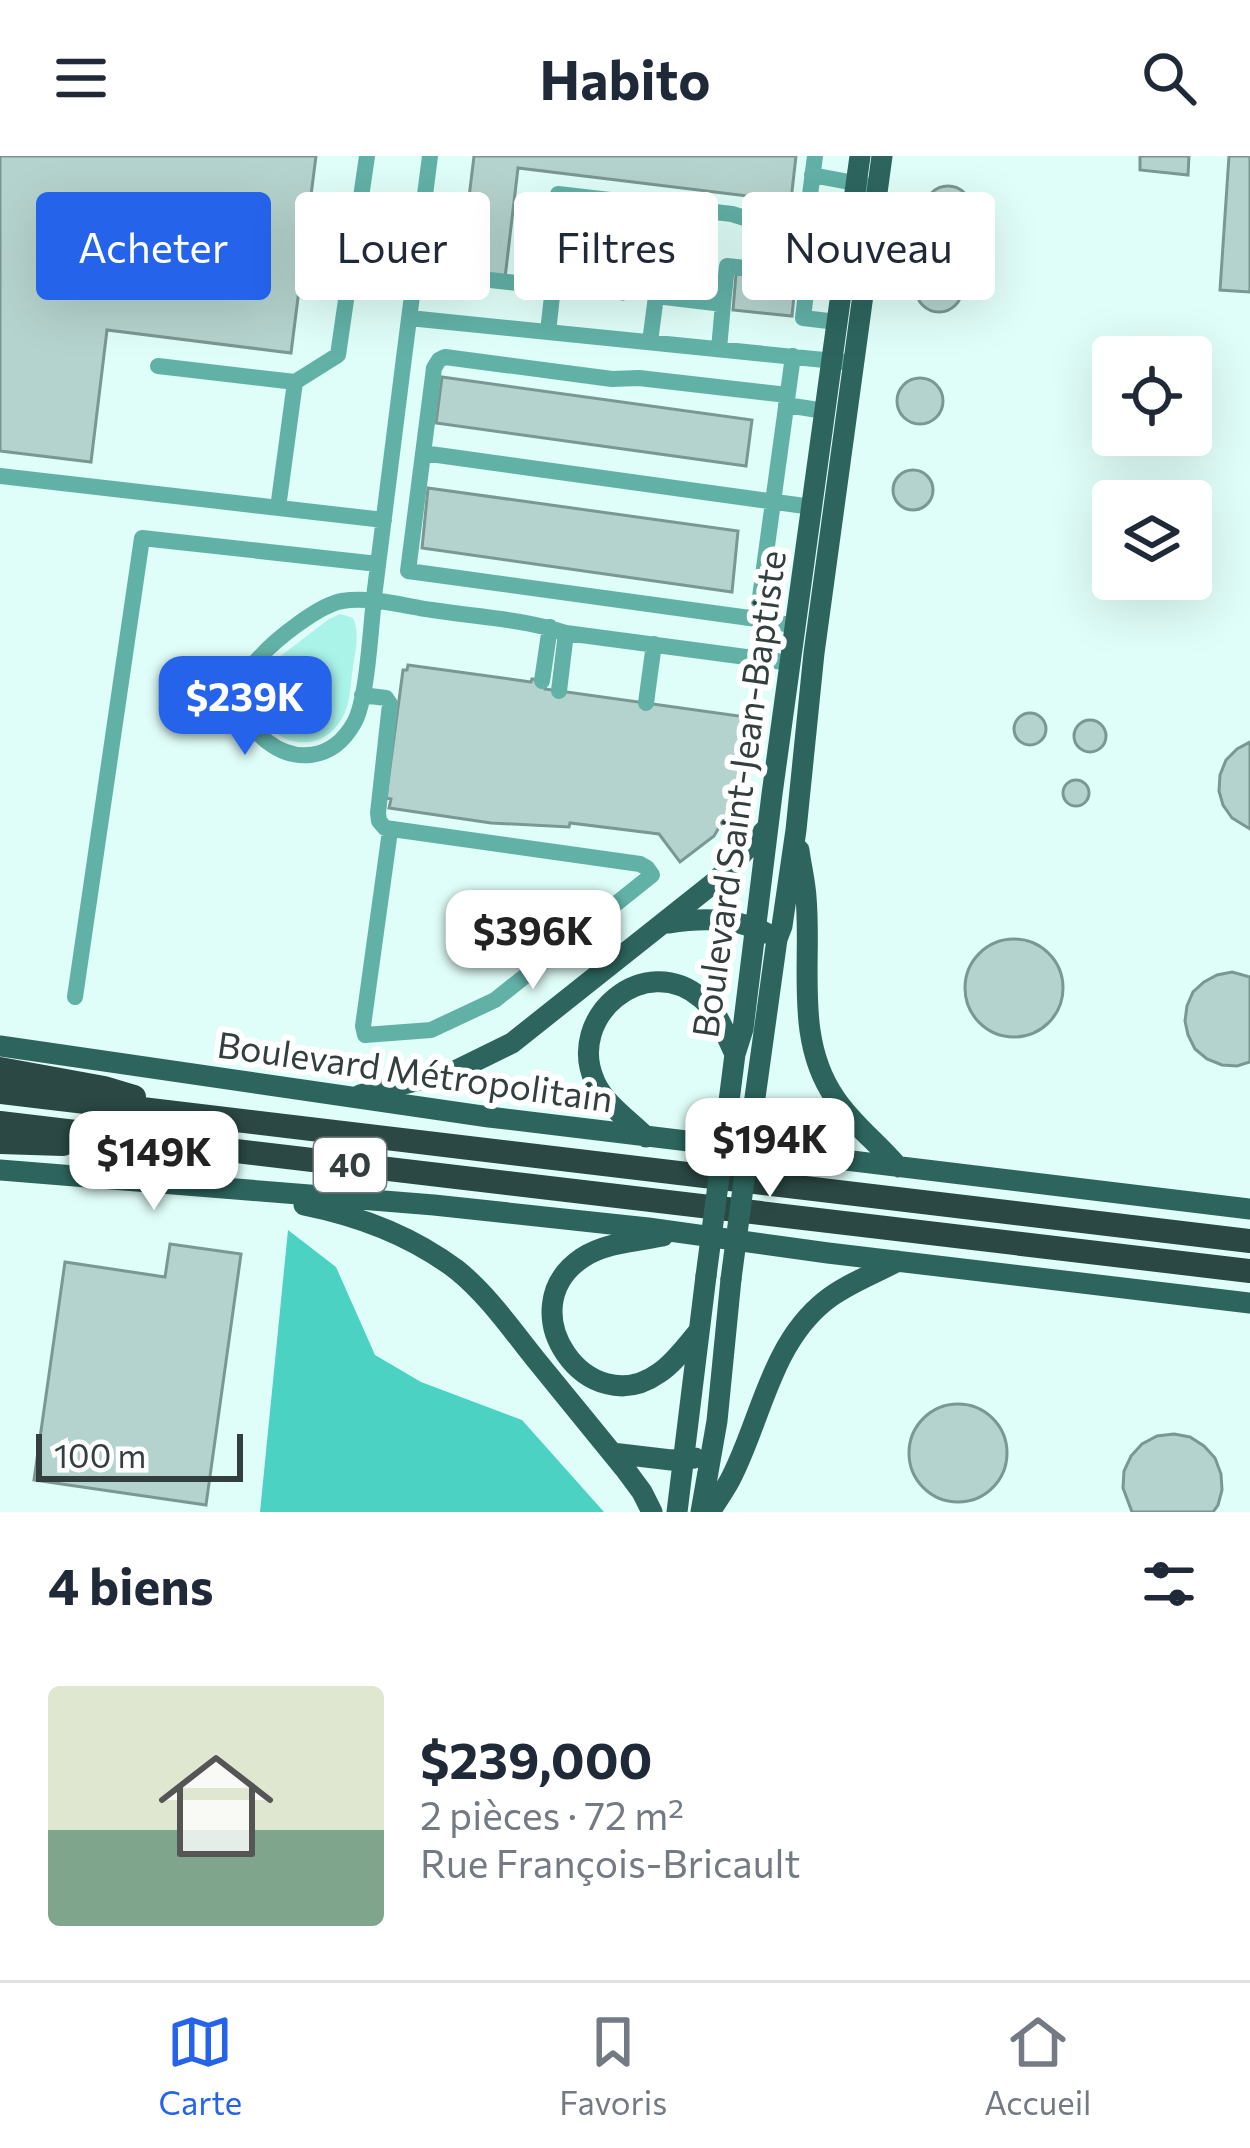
<!DOCTYPE html>
<html lang="fr">
<meta charset="utf-8">
<style>
:root{--surface:#fff;--page:#f2f2f3;--text:#1f2937;--muted:#747a83;--line:#e0e1e3;--accent:#2563eb}
body{margin:0;font-family:Commissioner,sans-serif;background:var(--page);color:var(--text);height:100vh;display:flex;flex-direction:column;font-size:45px;white-space:nowrap}
*{box-sizing:border-box;margin:0}
p{font-size:39px;color:var(--muted)}
.icon{flex:none;width:66px;height:66px;fill:none;stroke:currentColor;stroke-width:2;stroke-linecap:round;stroke-linejoin:round}
.map{position:relative;height:1356px;overflow:hidden}
.panel{display:flex;flex-direction:column;background:var(--surface);flex:1}
.panel>*{flex:none}
.guide{position:absolute;left:36px;top:36px;width:1179px;height:108px;display:flex;gap:24px}
.fabs{position:absolute;left:1092px;top:180px;display:grid;gap:24px}
.fabs a{display:grid;place-items:center;width:120px;height:120px;border-radius:12px;background:var(--surface);box-shadow:0 12px 48px #0002;font-size:60px}
.scale{position:absolute;left:36px;bottom:30px;width:207px;box-sizing:border-box;padding-left:12px;border:6px solid #333f3e;border-top:0;font-size:33px;line-height:42px;white-space:nowrap;color:#333f3e;-webkit-text-stroke:9px #fff;paint-order:stroke}
.price{position:absolute;translate:-50% -102px;padding:0 27px;border-radius:24px;background:#fff;color:#222;font-size:39px;line-height:78px;filter:drop-shadow(0 3px 6px #0008)}
.price::after{content:'';position:absolute;left:50%;top:72px;width:36px;height:27px;margin-left:-18px;background:inherit;clip-path:polygon(0 0,100% 0,50% 100%)}
.price.current{background:var(--accent);color:#fff}
ul{padding:0;list-style:none}
li{display:flex;align-items:center;gap:36px;height:300px;padding:0 48px}
li span{display:grid;place-items:center;flex:none;width:336px;height:240px;border-radius:12px;color:#555}
li>.icon{margin-inline-start:auto}
span .icon{width:144px;height:144px;fill:#fffc;stroke-width:1}
li b{font-size:51px}
h2{display:flex;justify-content:space-between;align-items:center;height:144px;padding:0 48px;font-size:51px}
.tag{padding:0 42px;border-radius:12px;background:var(--surface);box-shadow:0 12px 48px #0002;font-size:42px;line-height:108px}
.tag.current{background:var(--accent);color:#fff}
header{display:flex;justify-content:space-between;align-items:center;height:156px;padding:0 48px;background:var(--surface);font-size:54px;font-weight:700}
.tab-bar{display:flex;justify-content:space-around;align-items:center;height:168px;border-top:3px solid var(--line);background:var(--surface);font-size:33px;color:var(--muted)}
.tab-bar a{display:grid;justify-items:center;gap:6px}
.tab-bar .current{color:var(--accent)}
.map>svg:first-child{display:block}
</style>
<header><svg class="icon" aria-label="menu" viewBox="0 0 24 24"><path d="M4 6h16M4 12h16M4 18h16"/></svg>Habito<svg class="icon" aria-label="search" viewBox="0 0 24 24"><circle cx="10" cy="10" r="6"/><path d="M15 15l6 6"/></svg></header>
<div class="map">
<svg width="1250" height="1356" viewBox="0 0 1250 1356">
<rect width="100%" height="100%" fill="#e0fef9"/>
<path fill="#a9f3e9" d="M340 458 353 462C361 479 354 500 352 518 350 533 350 551 341 564 307 618 227 564 269 509L329 463Z"/>
<path fill="#4bd2c3" d="M288 1074 336 1111 375 1199 421 1226 522 1264 604 1356H260Z"/>
<path fill="#b5d3ce" stroke="#7b9792" stroke-width="3" d="M0 0H316L291 197 107 174 91 306 0 295Z
M474 0H796L789 62 754 57 756 41 518 12 505 122 460 116Z
M1140 0H1189L1188 19 1140 14Z
M1229 0H1250V136L1220 134Z
M925 53a23 23 0 1 1 46 0a23 23 0 1 1-46 0Z
M764 96 798 99 792 160 733 154 736 118 762 121Z
M575 98 628 105 623 143 570 135Z
M916 133a23 23 0 1 1 46 0a23 23 0 1 1-46 0Z
M442 221 752 264 746 310 436 267Z
M897 245a23 23 0 1 1 46 0a23 23 0 1 1-46 0Z
M893 334a20 20 0 1 1 40 0a20 20 0 1 1-40 0Z
M428 332 738 375 732 436 422 392Z
M408 509 531 526 532 523 546 525 545 533 746 561 737 641 714 680 680 706 659 678 570 667 569 671 491 667 389 652 391 643 386 642 403 514H407Z
M1014 573a16 16 0 1 1 32 0a16 16 0 1 1-32 0Z
M1074 580a16 16 0 1 1 32 0a16 16 0 1 1-32 0Z
M1250 586V673L1232 662 1223 649 1219 635 1220 619 1226 604 1237 593Z
M1063 637a13 13 0 1 1 26 0a13 13 0 1 1-26 0Z
M965 832a49 49 0 1 1 98 0a49 49 0 1 1-98 0Z
M1232 816 1250 821V906L1237 910 1222 909 1207 903 1195 893 1188 879 1185 865 1187 850 1193 836 1204 826 1217 819Z
M170 1088 241 1098 206 1349 34 1324 65 1106 165 1121Z
M909 1297a49 49 0 1 1 98 0a49 49 0 1 1-98 0Z
M1174 1278 1190 1281 1204 1290 1215 1302 1221 1318 1222 1334 1218 1349 1213 1356H1132L1123 1332 1124 1315 1131 1300 1142 1288 1157 1280Z"/>
<g fill="none" stroke-linecap="round" stroke-linejoin="round">
<path stroke="#62b1a7" stroke-width="16" d="M430 0C411 144 393 289 375 433 371 464 368 543 354 567 309 647 201 560 260 501 276 483 319 449 342 445 370 440 404 450 432 454 477 461 523 463 566 477L791 507
M812 19 865 29
M557 102 551 94 558 38 732 58 751 64 806 70 815 0
M553 131 557 102 568 96 569 80 633 87
M471 135 472 122 553 131 548 176
M723 148 727 110 754 113
M409 162 844 206
M837 166 803 162 811 94 846 98
M650 186 656 140 723 148 719 193
M793 200 757 463 796 470
M158 210 295 226 278 352
M295 226 338 199 367 0
M786 249 825 255
M423 297 812 351
M0 320 384 364
M757 463 408 415 434 212 439 204 445 201 612 223 639 222 787 239
M542 525 550 471
M559 535 566 477
M362 539 386 542 390 548 378 657 379 665 385 672 640 708 647 712 652 719 495 844 431 874 365 879 363 870 390 675
M646 547 654 488
M75 841 142 382 378 408"/>
<path stroke="#2d655e" stroke-width="21" d="M799 694C801 710 805 725 806 741 812 808 794 883 835 942 852 968 878 987 898 1011
M668 767C701 762 735 761 766 777
M0 890 489 961 1250 1053
M360 939 455 915 512 887 716 725 768 671
M728 953 735 898 743 873 772 638 860 0
M753 956 777 783 782 770 796 674 814 497 882 0
M646 981C629 964 605 948 595 926 565 861 645 794 701 842 719 856 725 878 735 898
M0 1014 434 1049 648 1072 828 1097 1250 1147
M304 1049C359 1060 412 1080 457 1114 488 1139 512 1174 537 1205 566 1241 596 1277 625 1313L642 1336 652 1356
M663 1080C637 1085 604 1087 582 1102 507 1153 588 1268 659 1217 674 1207 686 1190 698 1176
M612 1297 671 1304 695 1302
M677 1356 706 1120
M701 1356 717 1265 731 1123
M710 1356C717 1345 724 1335 730 1324 761 1265 770 1189 825 1145 846 1128 874 1118 898 1105"/>
<path stroke="#2b4844" stroke-width="24" d="M0 913 104 932 134 941
M0 936 1250 1085
M0 967 1250 1115
M0 986 63 988"/>
<path stroke="#2d655e" stroke-width="21" d="M706 1120 728 953
M731 1123 753 956"/>
</g>
<g text-anchor="middle" stroke-width="12" stroke-linejoin="round" paint-order="stroke">
<rect fill="#fff" stroke="#707978" stroke-width="3" x="314" y="982" width="72" height="54" rx="9"/>
<g font-size="33" font-weight="bold" fill="#333f3e">
<text x="350" y="1021">40</text>
</g>
<g font-size="36" fill="#333f3e" stroke="#fff">
<text transform="translate(739 638) rotate(-82)" y="13">Boulevard Saint-Jean-Baptiste</text>
<text transform="translate(415 916) rotate(8)" y="13">Boulevard Métropolitain</text>
</g>
</g>
</svg>
<div class="fabs">
<a><svg class="icon" aria-label="locate" viewBox="0 0 24 24"><circle cx="12" cy="12" r="6"/><path d="M12 2v4M12 18v4M2 12h4M18 12h4"/></svg></a>
<a><svg class="icon" aria-label="layers" viewBox="0 0 24 24"><path d="M12 4l9 5-9 5-9-5zM3 14l9 5 9-5"/></svg></a>
</div>
<div class="scale">100 m</div>
<b class="price current" style="left:245px;top:602px">$239K</b>
<b class="price" style="left:533px;top:836px">$396K</b>
<b class="price" style="left:770px;top:1044px">$194K</b>
<b class="price" style="left:154px;top:1057px">$149K</b>
<div class="guide">
<a class="tag current">Acheter</a>
<a class="tag">Louer</a>
<a class="tag">Filtres</a>
<a class="tag">Nouveau</a>
</div>
</div>
<section class="panel">
<h2>4 biens<svg class="icon" aria-label="filters" viewBox="0 0 24 24"><path d="M4 7h16M4 17h16"/><circle cx="9" cy="7" r="2"/><circle cx="15" cy="17" r="2"/></svg></h2>
<ul>
<li><span style="background:linear-gradient(#dfe7d0 60%,#7fa58c 0)"><svg class="icon" aria-label="home" viewBox="0 0 24 24"><path d="M3 11l9-7 9 7M6 9v11h12V9"/></svg></span><div><b>$239,000</b><p>2 pièces · 72 m²</p><p>Rue François-Bricault</p></div></li>
</ul>
</section>
<nav class="tab-bar">
<a class="current"><svg class="icon" aria-label="map" viewBox="0 0 24 24"><path d="M3 6l6-2 6 2 6-2v14l-6 2-6-2-6 2zM9 4v14M15 6v14"/></svg>Carte</a>
<a><svg class="icon" aria-label="saved" viewBox="0 0 24 24"><path d="M7 4h10v16l-5-4-5 4z"/></svg>Favoris</a>
<a><svg class="icon" aria-label="home" viewBox="0 0 24 24"><path d="M3 11l9-7 9 7M6 9v11h12V9"/></svg>Accueil</a>
</nav>
